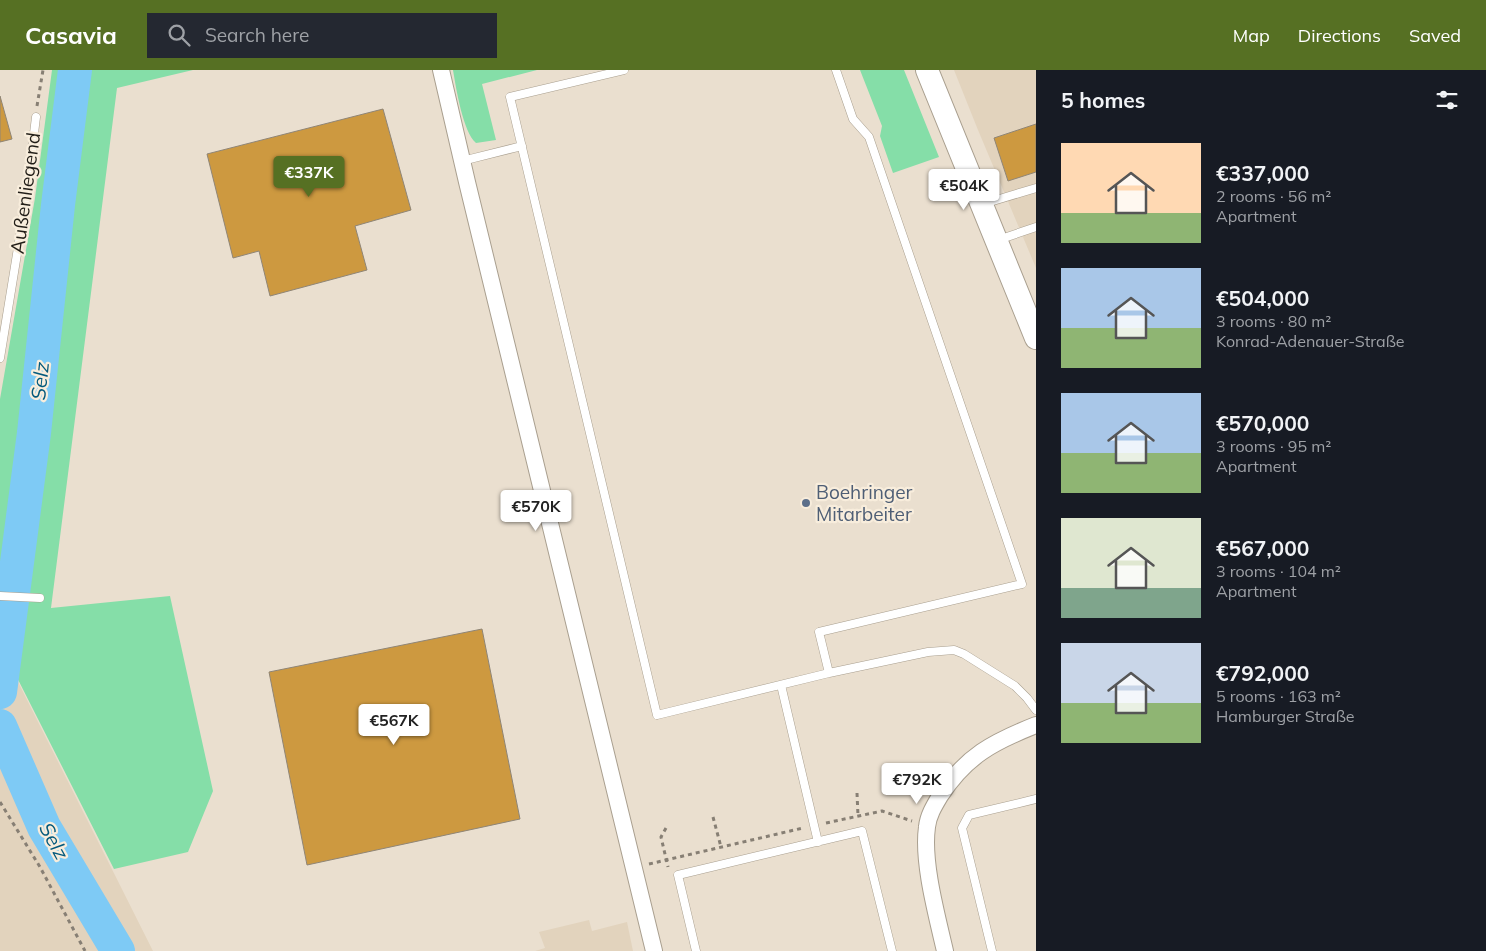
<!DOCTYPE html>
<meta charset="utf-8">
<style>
:root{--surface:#171b24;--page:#242831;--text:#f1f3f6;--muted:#9ea1a6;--accent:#567023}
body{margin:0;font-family:Mulish,sans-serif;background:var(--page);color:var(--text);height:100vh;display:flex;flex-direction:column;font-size:19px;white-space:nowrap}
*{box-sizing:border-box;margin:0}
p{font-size:16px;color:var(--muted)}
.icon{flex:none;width:28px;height:28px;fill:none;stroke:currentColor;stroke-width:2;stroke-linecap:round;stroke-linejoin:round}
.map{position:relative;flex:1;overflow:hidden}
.sheet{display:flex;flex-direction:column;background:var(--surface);width:450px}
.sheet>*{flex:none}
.price{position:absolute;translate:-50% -42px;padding:0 11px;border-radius:5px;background:#fff;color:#222;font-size:16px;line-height:32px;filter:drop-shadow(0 1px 2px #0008)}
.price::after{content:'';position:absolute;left:50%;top:30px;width:15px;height:11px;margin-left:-8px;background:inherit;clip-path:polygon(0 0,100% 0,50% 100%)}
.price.on{background:var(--accent);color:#fff}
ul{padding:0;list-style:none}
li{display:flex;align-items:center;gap:15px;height:125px;padding:0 25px}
li span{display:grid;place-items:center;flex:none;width:140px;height:100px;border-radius:0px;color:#555}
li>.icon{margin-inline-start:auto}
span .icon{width:60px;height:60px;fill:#fffc;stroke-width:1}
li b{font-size:21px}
h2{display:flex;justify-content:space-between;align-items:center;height:60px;padding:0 25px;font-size:21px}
header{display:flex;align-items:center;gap:30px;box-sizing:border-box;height:70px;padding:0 25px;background:var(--accent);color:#fff}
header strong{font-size:24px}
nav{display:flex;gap:28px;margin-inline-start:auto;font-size:18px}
.search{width:350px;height:45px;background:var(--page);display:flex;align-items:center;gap:12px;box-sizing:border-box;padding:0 18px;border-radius:0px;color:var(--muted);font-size:19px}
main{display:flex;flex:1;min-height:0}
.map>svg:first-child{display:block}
</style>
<header>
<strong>Casavia</strong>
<div class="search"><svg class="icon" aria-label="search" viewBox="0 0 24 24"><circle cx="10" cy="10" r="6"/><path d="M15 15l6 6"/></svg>Search here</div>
<nav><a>Map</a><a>Directions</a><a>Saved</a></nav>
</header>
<main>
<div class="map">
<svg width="1036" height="881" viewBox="0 0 1036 881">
<rect width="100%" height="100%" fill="#eadfcf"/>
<path fill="#e2d3bd" d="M954 0H1036V198L978 60Z
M0 576 153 881H0Z
M589 850 592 861 627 852 633 881H535L545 878 539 862Z"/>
<path fill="#85dea8" d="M52 0H193L117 18 51 538 170 526 213 721 188 782 114 799 0 574V329L35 128Z
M453 0H537L482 14 496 70 476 73C463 62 456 18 453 0Z
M860 0H904L939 87 893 103 880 66 882 56Z"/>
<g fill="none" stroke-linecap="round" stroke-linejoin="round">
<path stroke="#7ecaf5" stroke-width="34" d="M0 622 34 363 58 135 75 0
M0 656 44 757 118 881"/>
</g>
<path fill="#cd9940" stroke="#8f8576" d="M0 26 12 69 0 72Z
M383 39 411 140 355 156 367 200 270 226 259 181 233 188 207 84Z
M1036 54V102L1008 111 994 68Z
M482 559 520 749 307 795 269 602Z"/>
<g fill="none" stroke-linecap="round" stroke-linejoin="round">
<defs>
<path id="lane" d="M624 0 510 27 657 645 829 603 819 562 1022 514 869 67 853 49 836 0
M462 91 522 76
M983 134 1036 118
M998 170 1036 157
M0 288 26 129 36 47
M0 526 40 528
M829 603 928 582 954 580 964 584 1015 616 1027 628 1036 640
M781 615 818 772
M696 881 678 805 862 761 892 881
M992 881 962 758 969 745 1036 729"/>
<path id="street" d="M441 0 467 112 654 881
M945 881C937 846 922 792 927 757 928 746 934 736 940 726 966 686 993 672 1036 655"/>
<path id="secondary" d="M927 0 1036 268"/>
</defs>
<use href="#lane" stroke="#a99f8f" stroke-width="9"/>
<use href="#street" stroke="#a99f8f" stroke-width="18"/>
<use href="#secondary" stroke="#a99f8f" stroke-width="24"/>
<path stroke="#877f74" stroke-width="3" stroke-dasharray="4 4" stroke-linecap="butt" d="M37 36 43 0
M857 723 858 746
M0 732 40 797 85 881
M713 747 721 777
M826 753 882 741 912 751
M666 758 661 767 668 797
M649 794 803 758"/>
<use href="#lane" stroke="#fff" stroke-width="8"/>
<use href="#street" stroke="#fff" stroke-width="16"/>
<use href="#secondary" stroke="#fff" stroke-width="22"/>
</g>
<circle fill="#5c6f8a" stroke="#f8eddc" stroke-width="2" cx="806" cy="433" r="5"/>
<g text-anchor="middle" stroke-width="4.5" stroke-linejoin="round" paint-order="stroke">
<g font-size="19" fill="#211d17" stroke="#f8eddc">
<text transform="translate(25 123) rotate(-82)" y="7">Außenliegend</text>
</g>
<g font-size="19" fill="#4e5e75" stroke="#f8eddc" text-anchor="start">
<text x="816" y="429">Boehringer<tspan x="816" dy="22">Mitarbeiter</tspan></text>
</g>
<g font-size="20" font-style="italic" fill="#03597c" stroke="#f8eddc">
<text transform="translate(40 311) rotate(-84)" y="7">Selz</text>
<text transform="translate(54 771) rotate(61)" y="7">Selz</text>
</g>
</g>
</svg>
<b class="price on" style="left:309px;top:128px">€337K</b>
<b class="price" style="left:964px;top:141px">€504K</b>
<b class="price" style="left:536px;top:462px">€570K</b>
<b class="price" style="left:394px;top:676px">€567K</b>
<b class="price" style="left:917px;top:735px">€792K</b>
</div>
<section class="sheet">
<h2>5 homes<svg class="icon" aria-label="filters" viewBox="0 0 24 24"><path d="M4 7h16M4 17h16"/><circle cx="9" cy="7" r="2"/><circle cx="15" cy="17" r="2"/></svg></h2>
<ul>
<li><span style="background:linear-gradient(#ffd9b3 70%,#8fb573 0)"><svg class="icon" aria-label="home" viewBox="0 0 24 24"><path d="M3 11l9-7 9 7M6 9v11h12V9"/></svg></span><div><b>€337,000</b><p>2 rooms · 56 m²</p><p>Apartment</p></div></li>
<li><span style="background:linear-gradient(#a9c7e8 60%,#8fb573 0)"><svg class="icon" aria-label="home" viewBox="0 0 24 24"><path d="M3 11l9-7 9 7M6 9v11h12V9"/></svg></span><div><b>€504,000</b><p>3 rooms · 80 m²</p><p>Konrad-Adenauer-Straße</p></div></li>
<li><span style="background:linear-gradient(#a9c7e8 60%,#8fb573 0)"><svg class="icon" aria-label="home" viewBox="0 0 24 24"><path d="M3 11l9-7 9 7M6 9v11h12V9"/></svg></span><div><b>€570,000</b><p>3 rooms · 95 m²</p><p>Apartment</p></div></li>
<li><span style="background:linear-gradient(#dfe7d0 70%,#7fa58c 0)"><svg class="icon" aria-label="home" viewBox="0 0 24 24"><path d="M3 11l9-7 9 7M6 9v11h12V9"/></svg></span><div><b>€567,000</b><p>3 rooms · 104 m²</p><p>Apartment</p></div></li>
<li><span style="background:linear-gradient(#c9d6e8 60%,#8fb573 0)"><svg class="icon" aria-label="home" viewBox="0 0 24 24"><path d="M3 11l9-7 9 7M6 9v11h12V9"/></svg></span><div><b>€792,000</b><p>5 rooms · 163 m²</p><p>Hamburger Straße</p></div></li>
</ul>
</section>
</main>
